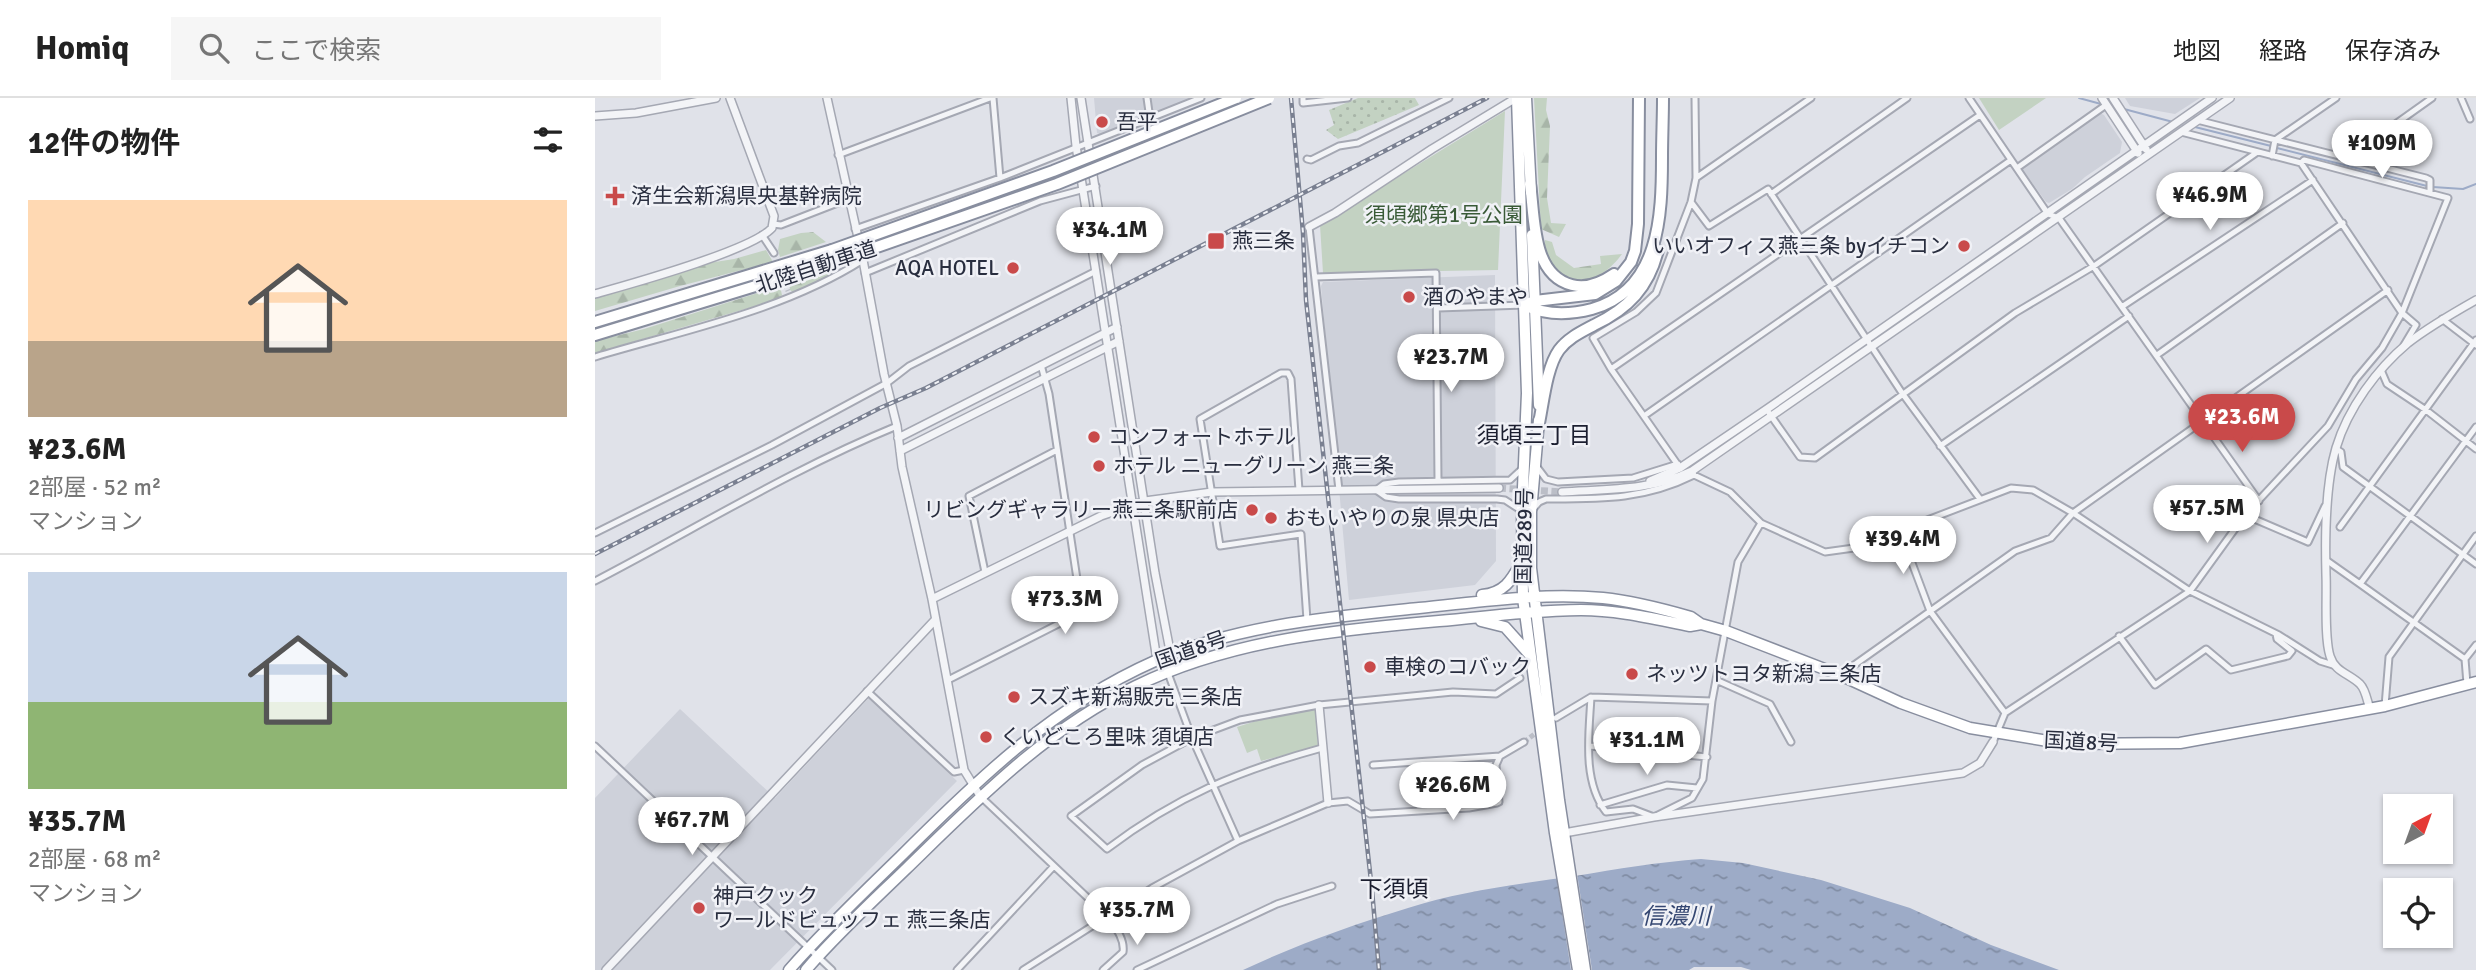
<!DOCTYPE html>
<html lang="ja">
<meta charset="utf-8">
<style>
:root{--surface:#fff;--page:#f6f6f6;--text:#222;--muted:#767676;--line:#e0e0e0;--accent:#c94a4a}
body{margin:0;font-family:Signika,"Noto Sans JP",sans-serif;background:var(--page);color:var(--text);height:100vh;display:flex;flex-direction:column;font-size:26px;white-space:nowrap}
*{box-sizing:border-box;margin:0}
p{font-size:23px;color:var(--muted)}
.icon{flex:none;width:38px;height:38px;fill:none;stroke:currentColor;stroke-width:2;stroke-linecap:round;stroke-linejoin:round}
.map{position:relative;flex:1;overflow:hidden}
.panel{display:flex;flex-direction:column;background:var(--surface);width:595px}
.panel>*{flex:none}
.needle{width:46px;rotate:41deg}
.controls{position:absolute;left:1788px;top:696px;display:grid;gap:14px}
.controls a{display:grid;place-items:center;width:70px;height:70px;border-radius:0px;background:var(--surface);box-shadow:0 2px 5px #0004;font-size:35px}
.price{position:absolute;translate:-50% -60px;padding:0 16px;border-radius:24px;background:#fff;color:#222;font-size:23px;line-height:46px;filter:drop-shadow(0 2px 4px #0008)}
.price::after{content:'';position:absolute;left:50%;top:42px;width:21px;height:16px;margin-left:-10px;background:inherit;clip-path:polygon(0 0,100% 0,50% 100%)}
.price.on{background:var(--accent);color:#fff}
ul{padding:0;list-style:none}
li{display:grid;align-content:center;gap:14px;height:371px;padding:0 28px}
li+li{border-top:2px solid var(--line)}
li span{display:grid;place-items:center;height:217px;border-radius:0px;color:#555}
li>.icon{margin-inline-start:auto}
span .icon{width:126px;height:126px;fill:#fffc;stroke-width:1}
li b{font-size:30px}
h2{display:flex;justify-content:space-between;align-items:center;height:84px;padding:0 28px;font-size:30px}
header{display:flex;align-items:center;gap:42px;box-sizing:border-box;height:98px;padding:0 35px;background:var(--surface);border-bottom:2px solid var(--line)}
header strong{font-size:33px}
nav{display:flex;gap:38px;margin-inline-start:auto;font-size:24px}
.search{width:490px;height:63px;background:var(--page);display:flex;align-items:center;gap:18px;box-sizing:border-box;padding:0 24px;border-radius:0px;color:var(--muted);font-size:26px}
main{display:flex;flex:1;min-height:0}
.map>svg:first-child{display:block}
</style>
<header>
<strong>Homiq</strong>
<div class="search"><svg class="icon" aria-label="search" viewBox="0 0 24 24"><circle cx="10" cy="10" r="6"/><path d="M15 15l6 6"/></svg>ここで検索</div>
<nav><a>地図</a><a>経路</a><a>保存済み</a></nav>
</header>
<main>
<section class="panel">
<h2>12件の物件<svg class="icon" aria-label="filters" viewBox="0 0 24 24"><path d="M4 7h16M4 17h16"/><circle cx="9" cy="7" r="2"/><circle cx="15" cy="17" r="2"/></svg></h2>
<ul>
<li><span style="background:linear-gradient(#ffd9b3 65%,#b9a48a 0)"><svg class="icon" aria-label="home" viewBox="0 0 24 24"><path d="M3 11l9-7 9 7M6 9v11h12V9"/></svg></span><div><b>¥23.6M</b><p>2部屋 · 52 m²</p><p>マンション</p></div></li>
<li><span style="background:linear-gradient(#c9d6e8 60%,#8fb573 0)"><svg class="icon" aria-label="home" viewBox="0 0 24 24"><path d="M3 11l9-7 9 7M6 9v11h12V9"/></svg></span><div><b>¥35.7M</b><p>2部屋 · 68 m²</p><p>マンション</p></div></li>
</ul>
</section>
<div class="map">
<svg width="1881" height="872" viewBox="0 0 1881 872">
<defs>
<pattern id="grass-dots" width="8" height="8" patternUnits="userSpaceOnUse" patternTransform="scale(1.75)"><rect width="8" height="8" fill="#c3d2c2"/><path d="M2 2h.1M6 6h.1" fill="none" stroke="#a8b5a8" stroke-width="1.8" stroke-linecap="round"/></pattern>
<pattern id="forest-firs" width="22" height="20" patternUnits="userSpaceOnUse" patternTransform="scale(1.75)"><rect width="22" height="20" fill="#c3d2c2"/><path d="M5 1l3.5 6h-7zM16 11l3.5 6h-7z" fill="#a8b5a8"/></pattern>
<pattern id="water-ripples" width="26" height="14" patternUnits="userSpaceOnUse" patternTransform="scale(1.75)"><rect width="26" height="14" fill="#9dabc7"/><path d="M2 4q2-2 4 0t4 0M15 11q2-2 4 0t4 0" fill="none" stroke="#808ca3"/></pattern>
</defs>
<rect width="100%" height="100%" fill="#e0e2e9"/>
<path fill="#ced1da" d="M499 0H597L507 37 502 35Z
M1530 0H1605L1580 16 1535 8Z
M1505 15 1509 17 1527 44 1525 55 1490 79 1477 91 1454 105 1451 104 1428 72V68Z
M900 177 901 463 880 487 754 502 726 188 728 184Z
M274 600 362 683 175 872H0V700L85 611 180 700Z"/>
<path fill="url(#grass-dots)" d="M763 0H820L824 7 743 41 731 32 739 27 734 12Z"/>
<path fill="url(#forest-firs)" d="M939 0H952L951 12 955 28 952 100 956 125 971 126 964 139 946 131Z
M218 134 231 144 185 159 183 152 185 141 206 135Z
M950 142 957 144 961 157 979 170 1006 166 1005 158 1027 156C1012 177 983 195 962 172 954 163 949 153 950 142Z
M171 152 178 164 85 188 0 213V200L101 167 139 161Z
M243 169 240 177 200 196 195 192 194 183Z
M185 188 187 197 184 201 0 255V243L49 231Z"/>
<path fill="#c3d2c2" d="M1384 0H1451L1404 32Z
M910 13 903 172 728 175 725 127Z
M720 611 723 648 666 663 662 651 652 655 642 629 674 619Z"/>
<path fill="url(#water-ripples)" d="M1106 761 1148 765 1226 782 1315 810 1396 847 1464 872H1156L1146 869H1099L1094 872H648C701 847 757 827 813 810 866 793 924 786 980 778 1022 771 1064 764 1106 761Z"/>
<path fill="#e0e2e9" d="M982 774 983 782 997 872H976L961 777Z"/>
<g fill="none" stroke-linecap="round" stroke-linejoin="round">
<path stroke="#9dabc7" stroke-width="2" d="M1484 0 1506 6
M1529 11 1578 24
M1600 29 1676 48
M1682 50 1832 88
M1838 89 1868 91 1881 86"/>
<path stroke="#bbbec7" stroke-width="5" stroke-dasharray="5 2.5" stroke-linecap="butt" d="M187 178 193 193
M929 644 946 631"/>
<path stroke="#bbbec7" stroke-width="7" stroke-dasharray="7 3.5" stroke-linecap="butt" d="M904 390 967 394"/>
<defs>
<path id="minor" d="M398 0 405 80
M552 0 555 21
M708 0V5L753 0
M1374 0 1453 116 1464 120 1664 403
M1866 0 1875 21
M1602 22 1831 80 1835 82V94
M243 57 395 0
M1677 58 1680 42 1741 0
M1754 59 1837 0
M712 61 716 62 744 48 763 45 854 0
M1706 65 1709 62 1853 100 1807 215 1821 227 1809 247
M1422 70 1511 7
M1101 80 1216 0
M1176 96 1312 0
M1096 104 1114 128 1173 91 1307 295 1385 401
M178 126 186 127 253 101
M714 129 744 392
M260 131 405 80 606 0
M167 137 179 155
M270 175 445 103 501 88
M721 179 841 175 843 382
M1528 208 1718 82
M843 210 929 207
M1847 221 1881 247
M1562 257 1748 125
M0 259C90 232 188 213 268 162
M1016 271 1385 17
M1786 272 1792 286 1831 312 1881 351
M1174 315 1205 359 1220 360 1420 215 1499 168 1661 55
M1049 318 1416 62
M1345 348 1534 218
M1741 351 1746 354 1748 369 1881 466
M942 369 951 381 963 384 1038 380 1083 366
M1085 370 1016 271 998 240 1041 214 1061 195 1096 104 1101 80 1100 0
M1097 373 1099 377 1135 394 1166 425 1230 454 1259 450 1416 390 1438 392 1478 415 1595 493 1684 537 1725 563 1738 567
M704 392 696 281 693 275H686L605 321 625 448 706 436 712 522
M938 411 944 404 951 401C1006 401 1049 402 1099 377
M927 413 910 402 902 401H804L791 399 781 392 789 386 804 384 915 382 928 370
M1650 417 1713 444 1730 408
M1745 429 1881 242
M1305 433 1335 513 1410 615
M0 435 177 347 292 285 314 268 501 173
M1731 462 1765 486
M390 474 374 398 462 352
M0 483C100 431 197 371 302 328
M1524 538 1560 587 1611 551 1636 572 1693 558 1697 553 1682 541 1681 536
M1870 561 1765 486 1881 329
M573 575 597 640 643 743
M1245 577 1420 453 1456 440 1478 415 1793 192
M353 582 487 514 454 296 446 267
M1121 582 1175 606 1196 644
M1872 586 1870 561 1881 547
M272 593 359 674 369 672
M996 599C994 636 987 683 1011 714L1038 711 1059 719 1097 700 1108 681 1117 603 1143 464 1166 425
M1790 608 1794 559 1881 438
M961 620 996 599 1117 603
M1398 644 1410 615 1595 493 1650 417 1733 328 1761 281 1787 250 1807 215 1706 65 1586 34
M0 648 237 872
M994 648 1112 659
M727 650C643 673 582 698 512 751L476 718 547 667 597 640 645 622 724 607 858 594 901 596 925 580
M778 667 905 658
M385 698 513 819C520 829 530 841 528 854L508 872
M1005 707 1072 687 1102 690
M362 872 459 768
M428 872 557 790 643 743 733 705 753 703 775 716 874 710 902 705 904 704 901 667 905 658 929 644
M542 872 682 806 737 788"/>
<path id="tertiary" d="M232 0 268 162 289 276 302 328 307 369 337 501 369 672 385 698
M476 0 481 48 562 562 573 575
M486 0 560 475 576 558 573 575
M1507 0 1543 55
M1518 0 1551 51
M0 18 41 15 121 0
M714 129 740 115 837 51 921 0
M0 196C35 186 156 153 177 130L179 118 135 0
M303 340 522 229
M305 353 524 243
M1055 383 1085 370 1172 311 1617 0
M967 394C1011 391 1056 393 1097 373L1635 0
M337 501 506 418 550 403 617 394 904 390
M724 607 733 705
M1775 611C1772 603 1771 592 1765 586 1753 575 1740 574 1735 558 1729 539 1732 498 1731 477 1730 438 1730 388 1741 350 1753 310 1782 271 1813 245 1835 228 1858 215 1881 202
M969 735 1059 719 1368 675 1385 665 1398 644
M11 872 340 522"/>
<path id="trunk" d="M922 0 932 295 927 413 928 500 960 735 983 872
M931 0 936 94
M937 137 944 307
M944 322 936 414V470L964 702 990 872
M887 497C909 495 916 483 926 465
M886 523 910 529 934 556
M194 872C229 832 267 796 305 759 382 682 458 608 560 563 642 527 735 519 824 510 885 504 947 494 1008 500 1038 503 1068 511 1096 519L1106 526 1131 533 1245 577 1306 605 1375 630 1471 646 1585 645 1790 608 1881 584
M211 872C242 836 277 804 311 771 381 703 452 630 541 588 635 542 741 532 844 523 891 519 939 512 986 512 1023 512 1059 521 1095 528L1106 526"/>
<path id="motorway" d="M935 86C940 118 936 177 977 187 992 191 1006 185 1019 176
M929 207C950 217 974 217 997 211 1065 192 1067 117 1067 59 1067 39 1068 20 1068 0
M929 207 940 203 1000 196 1021 183 1036 164 1040 153 1043 126 1044 0
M0 224 237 152
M0 237 239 164
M943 330C948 308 951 270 964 252 973 240 986 234 999 227 1033 211 1054 189 1063 152"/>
</defs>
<use href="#minor" stroke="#a5a8b3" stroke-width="9"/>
<use href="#tertiary" stroke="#a5a8b3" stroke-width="10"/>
<use href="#trunk" stroke="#888e9f" stroke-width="13"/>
<use href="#motorway" stroke="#888e9f" stroke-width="14"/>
<use href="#minor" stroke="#f3f4f7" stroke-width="5"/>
<use href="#tertiary" stroke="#f3f4f7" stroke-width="7"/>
<use href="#trunk" stroke="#fff" stroke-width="10"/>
<use href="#motorway" stroke="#fff" stroke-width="10"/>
<defs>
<path id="rail" d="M696 0 708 135 711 202 777 792 784 872
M0 456 285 310 331 290 892 0"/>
</defs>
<use href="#rail" stroke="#7a8091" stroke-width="4.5"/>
<use href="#rail" stroke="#f0f1f6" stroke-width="2" stroke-dasharray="5" stroke-linecap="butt"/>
<defs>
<path id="motorway-bridge" d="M237 152 458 73 641 0
M239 164 462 86 674 0"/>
</defs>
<use href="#motorway-bridge" stroke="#888e9f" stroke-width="14" stroke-linecap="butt"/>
<use href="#motorway-bridge" stroke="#fff" stroke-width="10"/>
</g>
<g fill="#c94a4a" stroke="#f0f1f6" stroke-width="2.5">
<circle cx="507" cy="24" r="7"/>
<path d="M16.5 87.5h7v7h7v7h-7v7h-7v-7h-7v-7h7z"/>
<rect x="612" y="134" width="18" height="18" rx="3.5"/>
<circle cx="1369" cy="148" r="7"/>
<circle cx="418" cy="170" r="7"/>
<circle cx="814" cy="199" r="7"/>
<circle cx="499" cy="339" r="7"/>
<circle cx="504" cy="368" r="7"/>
<circle cx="657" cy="412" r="7"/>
<circle cx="676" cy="420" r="7"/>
<circle cx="775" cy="569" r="7"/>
<circle cx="1037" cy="576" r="7"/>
<circle cx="419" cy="599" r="7"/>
<circle cx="391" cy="639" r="7"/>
<circle cx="104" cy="810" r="7"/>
</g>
<g text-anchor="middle" stroke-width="5" stroke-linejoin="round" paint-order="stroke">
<g font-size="21" fill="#292e3f" stroke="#f0f1f6" text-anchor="start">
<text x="521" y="31">吾平</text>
<text x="36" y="105">済生会新潟県央基幹病院</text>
<text x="637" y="150">燕三条</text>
<text x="1355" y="155" text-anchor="end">いいオフィス燕三条 byイチコン</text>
<text x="404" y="177" text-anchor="end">AQA HOTEL</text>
<text x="828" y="206">酒のやまや</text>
<text x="513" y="346">コンフォートホテル</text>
<text x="518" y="375">ホテル ニューグリーン 燕三条</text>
<text x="643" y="419" text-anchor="end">リビングギャラリー燕三条駅前店</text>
<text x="690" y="427">おもいやりの泉 県央店</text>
<text x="789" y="576">車検のコバック</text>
<text x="1051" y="583">ネッツトヨタ新潟 三条店</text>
<text x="433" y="606">スズキ新潟販売 三条店</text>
<text x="405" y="646">くいどころ里味 須頃店</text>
<text x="118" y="805">神戸クック<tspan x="118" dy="24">ワールドビュッフェ 燕三条店</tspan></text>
</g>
<g font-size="21" fill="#395a37" stroke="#f0f1f6">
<text x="849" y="124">須頃郷第1号公園</text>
</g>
<g font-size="21" fill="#292e3f" stroke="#f0f1f6">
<text transform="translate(221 169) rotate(-18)" y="7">北陸自動車道</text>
<text transform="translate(929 438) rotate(-89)" y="7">国道289号</text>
<text transform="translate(596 552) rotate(-19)" y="7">国道8号</text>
<text transform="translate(1486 644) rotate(3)" y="7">国道8号</text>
</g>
<g font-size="23" fill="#1c1f30" stroke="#f0f1f6">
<text x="939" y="345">須頃三丁目</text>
<text x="799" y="799">下須頃</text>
</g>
<g font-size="23" font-style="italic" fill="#354772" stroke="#f0f1f6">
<text x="1081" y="826">信濃川</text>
</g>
</g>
</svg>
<div class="controls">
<a><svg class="needle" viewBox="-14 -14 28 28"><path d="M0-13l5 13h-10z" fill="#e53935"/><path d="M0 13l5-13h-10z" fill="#767676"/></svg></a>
<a><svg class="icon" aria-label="locate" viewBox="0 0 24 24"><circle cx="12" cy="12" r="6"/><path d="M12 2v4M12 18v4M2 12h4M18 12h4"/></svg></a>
</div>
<b class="price" style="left:1787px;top:82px">¥109M</b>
<b class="price" style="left:1615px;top:134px">¥46.9M</b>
<b class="price" style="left:515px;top:169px">¥34.1M</b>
<b class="price" style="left:856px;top:296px">¥23.7M</b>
<b class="price on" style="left:1647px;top:356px">¥23.6M</b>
<b class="price" style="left:1612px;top:447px">¥57.5M</b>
<b class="price" style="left:1308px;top:478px">¥39.4M</b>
<b class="price" style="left:470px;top:538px">¥73.3M</b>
<b class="price" style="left:1052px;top:679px">¥31.1M</b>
<b class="price" style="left:858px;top:724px">¥26.6M</b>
<b class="price" style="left:97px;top:759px">¥67.7M</b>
<b class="price" style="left:542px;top:849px">¥35.7M</b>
</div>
</main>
